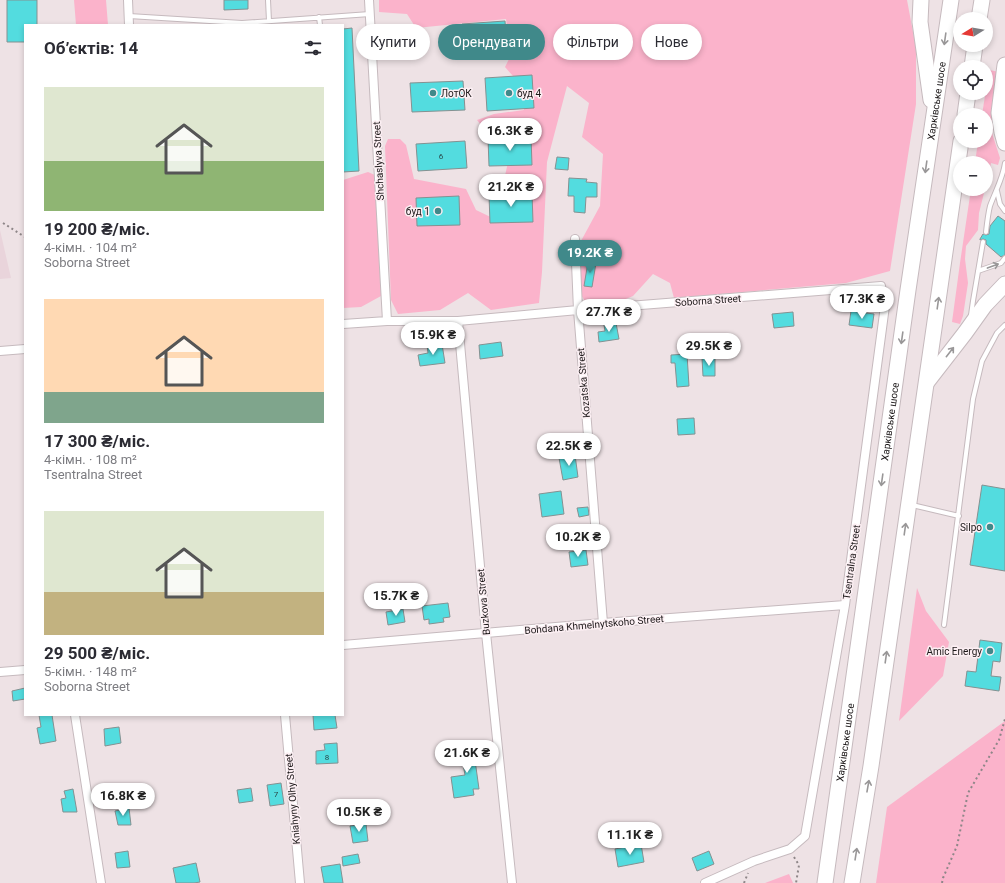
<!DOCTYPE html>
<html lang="uk">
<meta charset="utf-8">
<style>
:root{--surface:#fff;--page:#f2f2f3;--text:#2b2b33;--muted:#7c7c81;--accent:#40898a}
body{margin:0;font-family:Roboto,sans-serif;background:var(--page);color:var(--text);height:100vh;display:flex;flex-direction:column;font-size:15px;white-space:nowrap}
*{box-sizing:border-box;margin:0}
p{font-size:13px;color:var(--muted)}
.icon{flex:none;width:22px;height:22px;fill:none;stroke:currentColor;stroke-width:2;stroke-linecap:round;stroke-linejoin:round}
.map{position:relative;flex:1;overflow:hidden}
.panel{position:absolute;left:24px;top:24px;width:320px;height:692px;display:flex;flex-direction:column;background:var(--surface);border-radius:0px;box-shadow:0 2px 6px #0003}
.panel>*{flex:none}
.banner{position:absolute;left:356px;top:24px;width:380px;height:36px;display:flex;gap:8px}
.needle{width:26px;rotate:259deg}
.controls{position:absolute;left:953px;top:12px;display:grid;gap:8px}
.controls a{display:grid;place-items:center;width:40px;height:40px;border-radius:50%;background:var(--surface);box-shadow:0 2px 6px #0003;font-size:20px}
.price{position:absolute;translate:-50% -34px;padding:0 9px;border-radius:14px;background:#fff;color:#222;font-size:13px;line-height:26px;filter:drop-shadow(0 1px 2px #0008)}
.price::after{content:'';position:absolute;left:50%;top:24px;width:12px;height:9px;margin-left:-6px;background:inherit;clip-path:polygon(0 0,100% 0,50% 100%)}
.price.current{background:var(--accent);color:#fff}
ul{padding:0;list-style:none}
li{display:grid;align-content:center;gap:8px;height:212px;padding:0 20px}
li span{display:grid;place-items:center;height:124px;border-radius:0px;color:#555}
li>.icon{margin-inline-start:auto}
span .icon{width:72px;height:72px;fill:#fffc;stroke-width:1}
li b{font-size:17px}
h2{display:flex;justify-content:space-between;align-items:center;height:48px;padding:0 20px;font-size:17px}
.pill{padding:0 14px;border-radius:18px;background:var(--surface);box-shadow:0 2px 6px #0003;font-size:14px;line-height:36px}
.pill.current{background:var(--accent);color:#fff}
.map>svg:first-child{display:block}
</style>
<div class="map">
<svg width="1005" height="883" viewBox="0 0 1005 883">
<rect width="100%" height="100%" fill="#eee2e5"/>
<path fill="#e9d4db" d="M0 230 11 278 0 279Z"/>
<path fill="#fbb3cb" d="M74 0H106L108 25H76Z
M379 0H907L916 48V104L890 271 846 283 674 298 670 283 653 274 633 296 616 303 587 304 581 295V241L600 206 603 154 582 137 589 103 567 86 547 162 542 272 539 303 491 310 468 293 440 310 398 314 391 300 385 146 388 139H400L406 145 414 179 466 189 476 210 501 222V193L512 145 495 142 477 120 494 114 524 110 522 77 513 76 505 67 512 53 506 19 416 28 407 14 379 12Z
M989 70 1000 72 996 98 992 133 1000 158 998 165 991 163 986 187V163H975L978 141H986V115H982Z
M368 172 377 176 381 296 361 307 343 308V180Z
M971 189H985L979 213 978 230 966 246 965 259 968 283 963 316 960 324 952 322 960 263Z
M917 588 926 611 949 642 943 676 899 721Z
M1005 721V883H876L887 807Z
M789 874 793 883H765Z"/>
<path fill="#53dcdf" stroke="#849191" d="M7 0H37V25H25V42H7Z
M224 0H248V9L224 10Z
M505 21 507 52 465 55 462 24Z
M352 28 359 171 343 172V29Z
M532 75 534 108 487 111 485 78Z
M463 81 465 110 412 112 410 83Z
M531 137 532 165 489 166 488 138Z
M465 141 467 168 418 171 416 144Z
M557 157 569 158 568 170 555 169Z
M569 178 587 179 586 182 597 183V197H586L585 213 574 212V196H568Z
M532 193 533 222 490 223 489 195Z
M459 196 460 225 417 226 416 198Z
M998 216 1005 221V255L1001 257 986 244V240L983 239 980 240V239L983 234 986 235 989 234 990 226Z
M588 262 596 263 592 287 584 286Z
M851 311 874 314 872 328 849 325Z
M793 312 794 326 774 328 772 314Z
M616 323 619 339 599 342 598 332 605 331 604 325Z
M501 342 503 356 480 359 479 345Z
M442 344 445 363 420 366 418 355 428 353 427 345Z
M687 354 689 386 677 387 675 363H671V355Z
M702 358H715V376H703Z
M694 418 695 434 678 435 677 419Z
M575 455 578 477 563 480 559 458Z
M982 485 1005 489V571L970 565Z
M561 491 564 514 542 517 539 494Z
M588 507 589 515 579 517 577 508Z
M586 550 588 565 571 567 569 552Z
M448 603 450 617 443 618 444 622 429 624V619L424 620 422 606Z
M403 609 405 622 388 625 386 612Z
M980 640 1002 643 1000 662 993 661 991 676 1001 677 999 691 965 686 967 671 976 672Z
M25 688V699L13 701 12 691Z
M39 715H52L56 741 40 744 37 728 41 727Z
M313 715H335L337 728 314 730Z
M119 727 121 743 105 746 104 729Z
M337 743 338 763 316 764V751L325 750 324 744Z
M476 745 479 759 475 760 479 789H473L474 795 454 798 451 777 465 775 460 748Z
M281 783 284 804 270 806 267 785Z
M251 788 253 801 239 803 237 790Z
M73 789 77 812H63L61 799 66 798 64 791Z
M129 808 131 825H118L115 811Z
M366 824 368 841 353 843 350 826Z
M641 844 644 862 618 867 615 849Z
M128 851 130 867 117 868 115 853Z
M709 851 714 864 697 871 692 858Z
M358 854 360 863 343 866 342 857Z
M196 863 200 882 194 883H176L173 868Z
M340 864 343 883H324L321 867Z"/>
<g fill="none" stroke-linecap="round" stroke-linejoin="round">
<defs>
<path id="service" d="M268 0 269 21
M129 16 242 23 370 14
M319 17 320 25
M997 191 1000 204 1005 211
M986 232C987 223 988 214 990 206 995 192 1003 178 1005 163
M978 271 1001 263 1005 258
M971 315 973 301 983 242
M912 505 959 516
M944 625 973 399 982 361 997 333 1005 325"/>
<path id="minor" d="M128 0 129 25
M369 0 387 321
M575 239 578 310 603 623
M458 321 486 633 512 883
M343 324 387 321H458L578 310 881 286 885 306 845 605 805 836 790 849 754 861 705 883
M0 351 25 349
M343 645 603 623 845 605
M0 672 25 670
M75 715 101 883
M285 715 300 883"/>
<g id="motorway">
<path d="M921 0 920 22 931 100"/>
<path d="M979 19 982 0"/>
<path d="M1005 65 999 113 1002 132 1005 143"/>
<path d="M972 67 975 45"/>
<path d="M965 115 968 93"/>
<path d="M927 382 965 333 985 305 1005 284"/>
<path id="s1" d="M825 883 908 290 951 0"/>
<path d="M852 883 871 766 961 141"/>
</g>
</defs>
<use href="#service" stroke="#c6babe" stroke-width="6"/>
<use href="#minor" stroke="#c6babe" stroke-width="10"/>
<use href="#motorway" stroke="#c6babe" stroke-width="17"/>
<path stroke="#8e8688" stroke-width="2" stroke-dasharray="2 3" stroke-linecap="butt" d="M3 223 25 237
M794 857 799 865 796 883
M744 883 748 873
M942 883 943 878 957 846 968 793 999 740 1005 719"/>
<use href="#service" stroke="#fff" stroke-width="4"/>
<use href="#minor" stroke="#fff" stroke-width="8"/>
<use href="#motorway" stroke="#fff" stroke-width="15"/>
</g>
<defs><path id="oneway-shaft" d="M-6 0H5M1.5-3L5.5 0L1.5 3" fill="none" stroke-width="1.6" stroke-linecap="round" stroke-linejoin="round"/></defs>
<g stroke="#999798">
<use href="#oneway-shaft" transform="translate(945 39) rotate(98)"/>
<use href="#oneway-shaft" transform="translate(926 167) rotate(98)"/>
<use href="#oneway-shaft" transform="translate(993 266) rotate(-20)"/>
<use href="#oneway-shaft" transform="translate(938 303) rotate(-82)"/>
<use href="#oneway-shaft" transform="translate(902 338) rotate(98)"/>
<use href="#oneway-shaft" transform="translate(950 352) rotate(-52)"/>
<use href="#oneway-shaft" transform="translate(882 480) rotate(98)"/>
<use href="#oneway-shaft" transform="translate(905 529) rotate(-82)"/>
<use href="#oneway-shaft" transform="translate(886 657) rotate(-82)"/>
<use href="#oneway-shaft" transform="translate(868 786) rotate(-80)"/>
<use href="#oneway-shaft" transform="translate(856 854) rotate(-81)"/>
</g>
<g fill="#40898a" stroke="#fceff3" stroke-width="1.5">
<circle cx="433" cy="93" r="4"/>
<circle cx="509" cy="93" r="4"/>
<circle cx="438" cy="211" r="4"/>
<circle cx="990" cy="527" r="4"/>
<circle cx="990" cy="651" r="4"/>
</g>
<g text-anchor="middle" stroke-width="3" stroke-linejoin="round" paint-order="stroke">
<g font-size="8" fill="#2a494a">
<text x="441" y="159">6</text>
<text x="327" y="760">8</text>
<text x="276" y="797">7</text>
</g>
<g font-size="10" fill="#1c1819" stroke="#fceff3" text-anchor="end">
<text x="441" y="97" text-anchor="start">ЛотОК</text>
<text x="517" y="97" text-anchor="start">буд 4</text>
<text x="430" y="215">буд 1</text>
<text x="982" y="531">Silpo</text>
<text x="982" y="655">Amic Energy</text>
</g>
<g font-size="10" fill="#1c1819" stroke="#fceff3">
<text dy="4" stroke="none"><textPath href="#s1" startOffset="790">Харківське шосе</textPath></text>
<text transform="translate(378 161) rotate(-93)" y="4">Shchaslyva Street</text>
<text transform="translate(708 300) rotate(-4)" y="4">Soborna Street</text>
<text transform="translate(583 383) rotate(-95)" y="4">Kozatska Street</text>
<text dy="4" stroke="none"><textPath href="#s1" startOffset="466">Харківське шосе</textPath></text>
<text transform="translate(851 562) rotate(-82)" y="4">Tsentralna Street</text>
<text transform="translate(483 602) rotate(-95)" y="4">Buzkova Street</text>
<text transform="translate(594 624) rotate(-5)" y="4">Bohdana Khmelnytskoho Street</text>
<text dy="4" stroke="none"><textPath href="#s1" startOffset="142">Харківське шосе</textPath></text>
<text transform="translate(292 799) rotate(-95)" y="4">Kniahyny Olhy Street</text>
</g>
</g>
</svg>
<div class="controls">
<a><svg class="needle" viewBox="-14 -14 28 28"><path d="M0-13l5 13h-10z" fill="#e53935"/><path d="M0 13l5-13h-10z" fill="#7c7c81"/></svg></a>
<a><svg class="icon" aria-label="locate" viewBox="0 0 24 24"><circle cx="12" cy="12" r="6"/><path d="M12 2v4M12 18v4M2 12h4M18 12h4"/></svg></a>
<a>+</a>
<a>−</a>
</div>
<b class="price" style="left:510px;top:152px">16.3K ₴</b>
<b class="price" style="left:511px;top:208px">21.2K ₴</b>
<b class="price current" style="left:590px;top:274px">19.2K ₴</b>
<b class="price" style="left:862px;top:320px">17.3K ₴</b>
<b class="price" style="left:609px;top:333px">27.7K ₴</b>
<b class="price" style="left:433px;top:356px">15.9K ₴</b>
<b class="price" style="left:709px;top:367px">29.5K ₴</b>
<b class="price" style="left:569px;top:467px">22.5K ₴</b>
<b class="price" style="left:578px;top:558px">10.2K ₴</b>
<b class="price" style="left:396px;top:617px">15.7K ₴</b>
<b class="price" style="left:467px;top:774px">21.6K ₴</b>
<b class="price" style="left:123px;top:817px">16.8K ₴</b>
<b class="price" style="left:359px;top:833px">10.5K ₴</b>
<b class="price" style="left:630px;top:856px">11.1K ₴</b>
<div class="banner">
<a class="pill">Купити</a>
<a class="pill current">Орендувати</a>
<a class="pill">Фільтри</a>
<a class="pill">Нове</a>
</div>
<section class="panel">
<h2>Об’єктів: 14<svg class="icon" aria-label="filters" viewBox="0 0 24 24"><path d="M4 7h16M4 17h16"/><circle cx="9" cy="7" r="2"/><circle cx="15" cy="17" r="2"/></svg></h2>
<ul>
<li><span style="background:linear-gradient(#dfe7d0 60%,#8fb573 0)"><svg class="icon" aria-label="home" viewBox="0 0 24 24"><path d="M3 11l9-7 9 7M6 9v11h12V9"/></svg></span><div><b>19 200 ₴/міс.</b><p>4-кімн. · 104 m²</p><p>Soborna Street</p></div></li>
<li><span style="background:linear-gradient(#ffd9b3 75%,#7fa58c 0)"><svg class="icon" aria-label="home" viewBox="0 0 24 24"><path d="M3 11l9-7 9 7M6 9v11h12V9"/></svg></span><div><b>17 300 ₴/міс.</b><p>4-кімн. · 108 m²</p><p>Tsentralna Street</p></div></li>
<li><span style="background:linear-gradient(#dfe7d0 65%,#c2b280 0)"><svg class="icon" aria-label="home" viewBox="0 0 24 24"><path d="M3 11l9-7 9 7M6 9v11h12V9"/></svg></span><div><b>29 500 ₴/міс.</b><p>5-кімн. · 148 m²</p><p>Soborna Street</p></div></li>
</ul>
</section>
</div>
